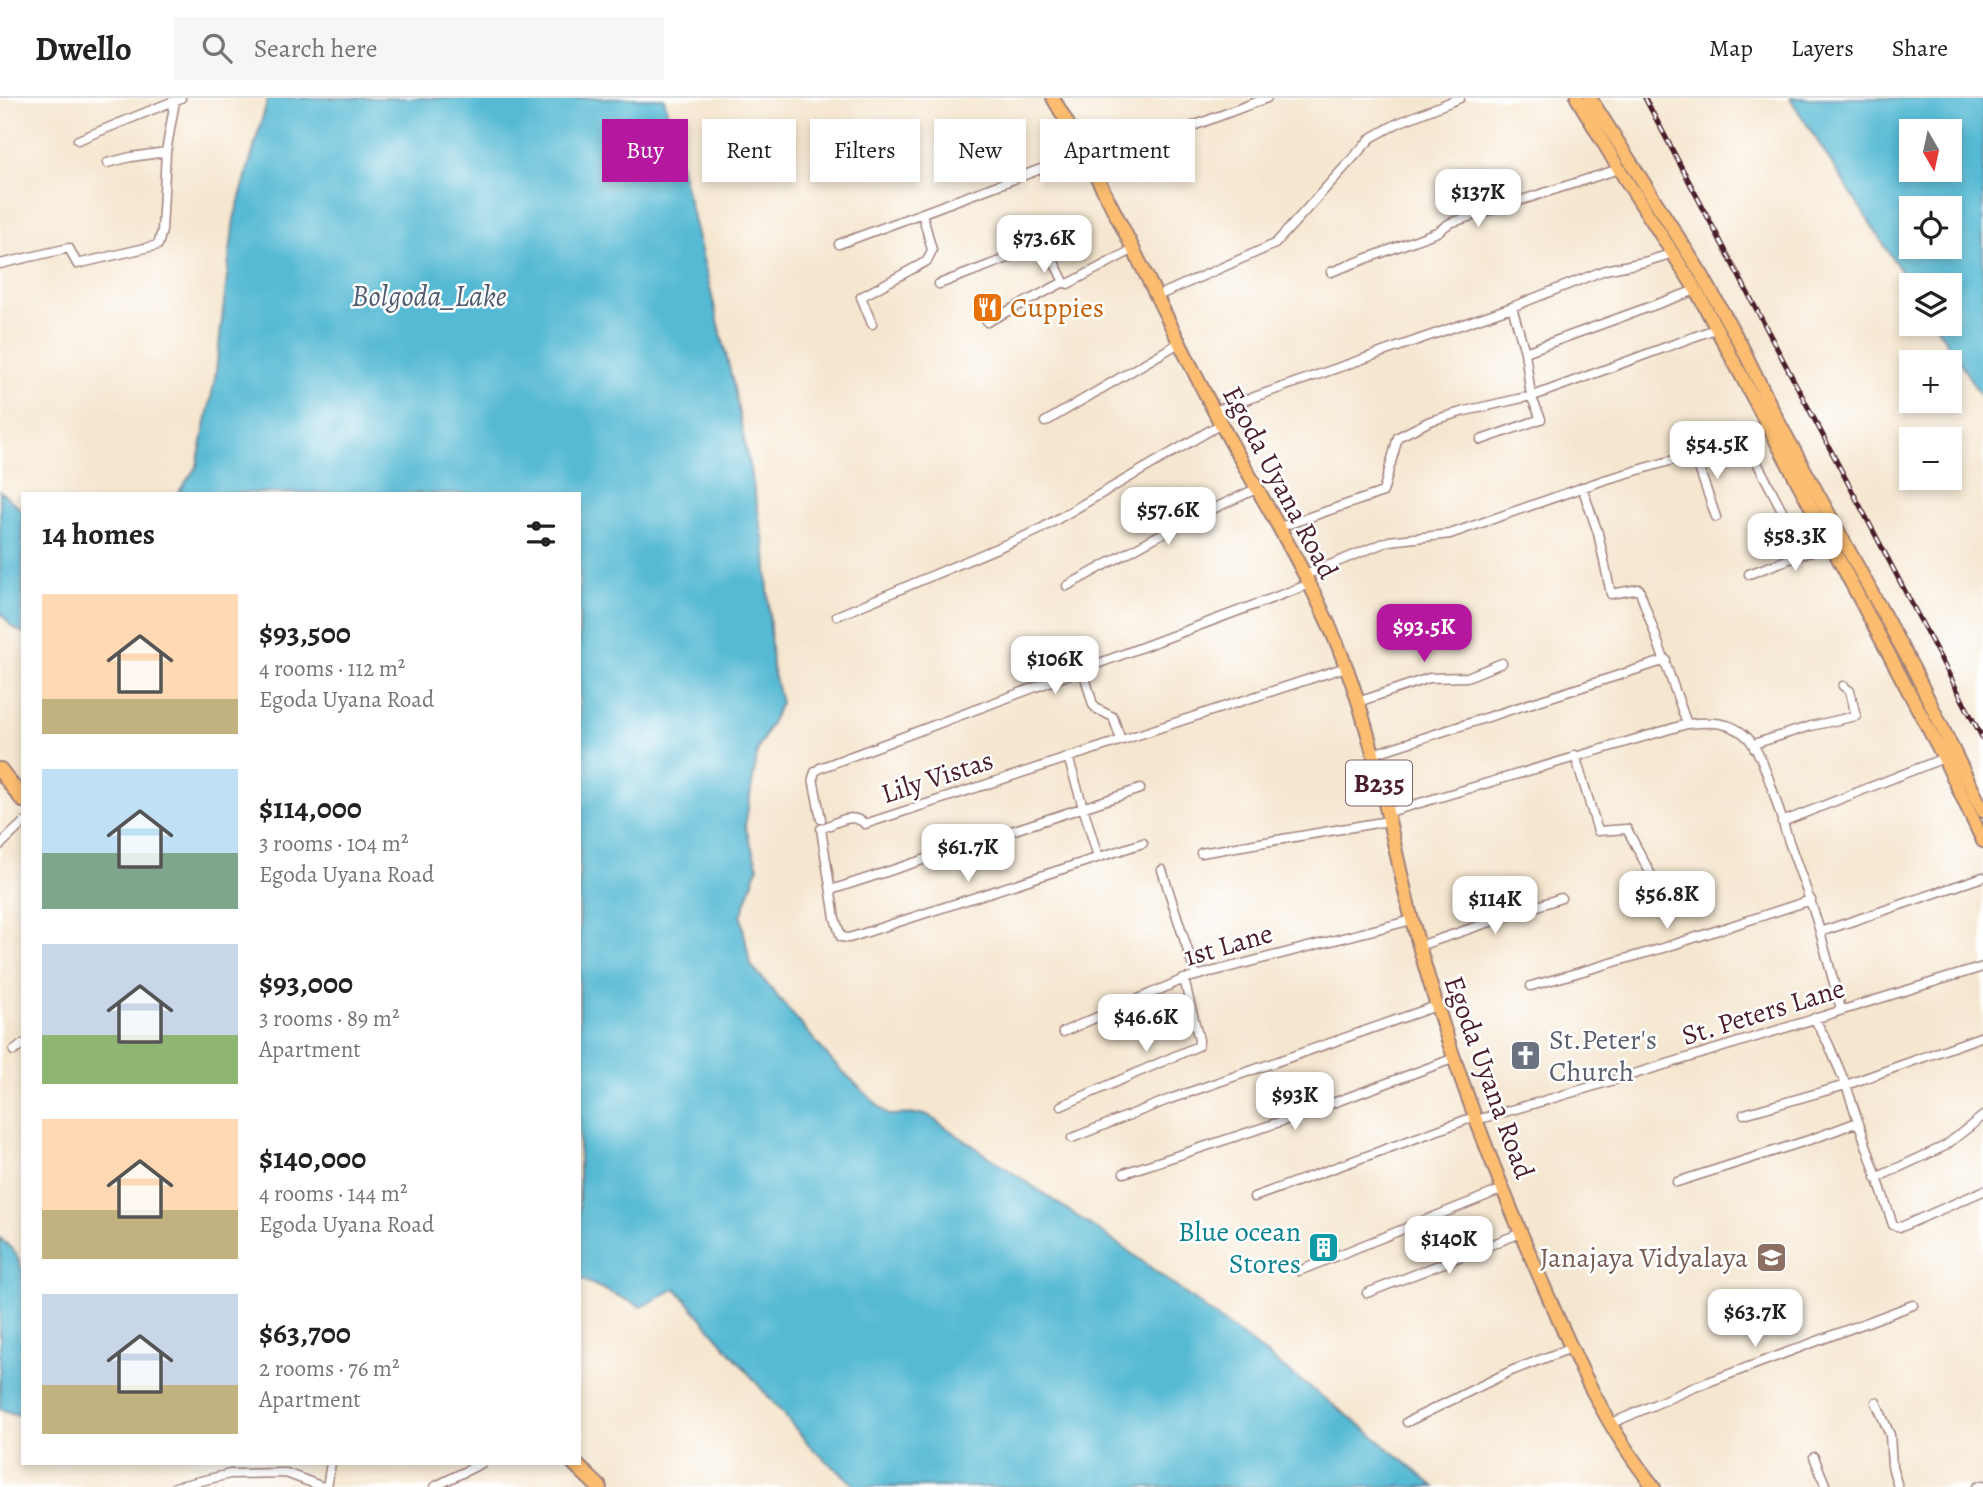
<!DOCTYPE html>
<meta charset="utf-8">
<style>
:root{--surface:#fff;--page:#f6f6f6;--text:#222;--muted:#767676;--line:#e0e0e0;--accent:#b5179e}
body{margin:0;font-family:Alegreya,serif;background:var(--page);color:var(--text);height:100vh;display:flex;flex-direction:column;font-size:26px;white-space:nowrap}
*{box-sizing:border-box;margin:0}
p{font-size:23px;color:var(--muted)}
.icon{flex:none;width:38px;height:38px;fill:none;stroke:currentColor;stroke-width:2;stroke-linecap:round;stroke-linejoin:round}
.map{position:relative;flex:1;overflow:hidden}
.sheet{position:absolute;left:21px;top:394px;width:560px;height:973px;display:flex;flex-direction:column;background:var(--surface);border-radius:0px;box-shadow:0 4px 10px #0003}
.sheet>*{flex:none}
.banner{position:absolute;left:602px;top:21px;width:665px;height:63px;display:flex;gap:14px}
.needle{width:46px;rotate:171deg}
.fabs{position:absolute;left:1899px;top:21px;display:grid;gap:14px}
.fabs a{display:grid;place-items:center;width:63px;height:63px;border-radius:0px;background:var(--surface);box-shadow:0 4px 10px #0003;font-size:35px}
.price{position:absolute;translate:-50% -60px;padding:0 16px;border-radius:14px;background:#fff;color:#222;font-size:23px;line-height:46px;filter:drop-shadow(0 2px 4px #0008)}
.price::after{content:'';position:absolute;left:50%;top:42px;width:21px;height:16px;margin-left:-10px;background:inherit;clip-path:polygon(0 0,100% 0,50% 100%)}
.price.selected{background:var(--accent);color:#fff}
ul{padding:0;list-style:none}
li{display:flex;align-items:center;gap:21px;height:175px;padding:0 21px}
li span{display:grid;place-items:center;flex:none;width:196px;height:140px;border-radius:0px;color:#555}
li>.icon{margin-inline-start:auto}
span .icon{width:84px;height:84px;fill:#fffc;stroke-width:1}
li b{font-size:30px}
h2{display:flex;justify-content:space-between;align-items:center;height:84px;padding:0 21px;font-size:30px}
.tag{padding:0 24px;border-radius:0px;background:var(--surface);box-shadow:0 4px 10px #0003;font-size:24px;line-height:63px}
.tag.selected{background:var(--accent);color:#fff}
header{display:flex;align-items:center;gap:42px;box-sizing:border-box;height:98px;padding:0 35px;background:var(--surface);border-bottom:2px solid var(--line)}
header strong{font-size:33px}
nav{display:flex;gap:38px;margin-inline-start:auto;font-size:24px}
.search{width:490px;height:63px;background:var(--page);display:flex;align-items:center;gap:18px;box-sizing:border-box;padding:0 24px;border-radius:0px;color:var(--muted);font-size:26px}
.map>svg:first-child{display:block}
</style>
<header>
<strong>Dwello</strong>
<div class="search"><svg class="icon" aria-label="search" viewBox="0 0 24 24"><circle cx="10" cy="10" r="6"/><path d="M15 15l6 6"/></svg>Search here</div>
<nav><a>Map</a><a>Layers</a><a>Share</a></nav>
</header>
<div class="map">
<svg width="1983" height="1389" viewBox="0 0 1983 1389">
<rect width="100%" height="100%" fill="#fff"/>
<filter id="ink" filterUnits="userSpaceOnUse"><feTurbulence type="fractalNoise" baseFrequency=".0143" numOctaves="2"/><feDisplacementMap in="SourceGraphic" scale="14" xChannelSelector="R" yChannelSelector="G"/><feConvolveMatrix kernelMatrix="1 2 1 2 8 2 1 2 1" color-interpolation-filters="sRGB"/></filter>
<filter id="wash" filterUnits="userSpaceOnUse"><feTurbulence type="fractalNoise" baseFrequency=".00686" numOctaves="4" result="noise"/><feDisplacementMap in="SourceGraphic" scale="28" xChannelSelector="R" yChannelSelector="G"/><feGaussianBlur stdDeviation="1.57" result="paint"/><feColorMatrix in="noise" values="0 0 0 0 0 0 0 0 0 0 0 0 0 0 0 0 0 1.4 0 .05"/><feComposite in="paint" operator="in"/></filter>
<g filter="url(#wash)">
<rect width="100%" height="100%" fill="#f5e6cf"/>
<path fill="#56bad4" stroke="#506c80" stroke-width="2" fill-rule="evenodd" d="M268 0H664L733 285 766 454 772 568 781 605 758 651 745 728 758 769 741 818 750 866 832 963 888 1017 926 1016 1127 1152 1364 1330 1435 1389H857L812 1350 676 1190 642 1209 579 1180V396L178 395 197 368 215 281 234 121Z
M1790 0H1983V301L1935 226H1950V187L1911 189ZM1911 33H1950V72H1911ZM1911 110H1950V149H1911Z
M0 393 23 413V535L11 528 0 514Z
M0 1140 15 1154 23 1173V1306L18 1317 0 1311Z"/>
</g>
<g filter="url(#ink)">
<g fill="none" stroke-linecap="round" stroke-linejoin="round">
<defs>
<path id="street" d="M78 42 181 0
M107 65 131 59 166 54
M1092 70 1169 37 1267 0
M839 146 1084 55
M0 166 69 150 77 166 158 147 162 133 166 54 175 3
M1331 174 1437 134 1450 125 1619 71
M939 186 1045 146 1064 184 1068 186 1132 152
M1155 199 1275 146 1371 40 1398 25 1460 0
M987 224 1064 184
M872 226 861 199 927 163 932 152 922 115
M1525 254 1696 192
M1214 313 1512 209 1605 172 1644 164 1674 155
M1045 324 1179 245
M1743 338 1805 456
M1481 342 1541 321 1531 298 1525 254 1512 209
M1694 356 1716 419
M1582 389 1598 435 1611 496 1639 491 1687 626C1708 624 1731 622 1748 640 1763 656 1776 703 1783 725 1794 762 1810 797 1820 834L1983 779
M1280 429 1383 394 1398 339 1430 323 1465 313 1536 297 1715 231
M1749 476 1830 446
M1305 477 1389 443 1450 436 1604 382 1694 356 1769 326
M1067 488 1174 429 1258 390
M837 518 1037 433 1221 326
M1083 572 1093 607 1097 611 1113 619 1121 642
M1358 604 1429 580 1467 579 1502 565
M1754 650 1757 645 1811 628 1856 618 1850 593 1843 588
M1373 656 1666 562
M1575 657 1598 733 1627 731 1656 786
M1068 659 1098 759
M1386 715 1687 626
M821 721 813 680 815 674 820 670 1310 486
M1782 724 1944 660
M1143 745 849 840 841 839 835 820 821 731C836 725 852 713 865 726L1346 569
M0 747 23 725
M1201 755 1388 723
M1162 772 1196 878
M831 792 1140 691
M1820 834 1841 911
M1419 848 1561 800
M1531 888 1663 850 1811 802
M1814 920 1828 945 1846 987 1893 1127 1901 1129 1983 1093
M1063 934 1184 881 1412 822
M14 953 23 946
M1061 1008 1198 948 1199 942 1184 881
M1744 1016 1846 987 1983 938
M1476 1022C1646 975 1814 920 1983 869
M1072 1040 1170 1001 1436 908
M1124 1075 1292 1020 1455 960
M1876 1080 1945 1048 1983 1018
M1677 1084 1812 1041 1858 1024
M1254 1099 1474 1019
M1299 1173 1503 1091
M1367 1195 1521 1135
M1876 1304 1890 1337 1892 1368 1898 1389
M1407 1324 1511 1273 1571 1250
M1610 1326 1695 1289 1913 1207
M1814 1359 1826 1389
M175 1389 230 1376 286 1375 323 1389
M327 1389 331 1365
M434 1389 482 1365
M1977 1389 1983 1387"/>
<path id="primary" d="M1053 0C1112 101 1160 209 1214 313 1259 398 1313 479 1347 571 1377 652 1391 739 1412 822 1444 943 1488 1060 1538 1175 1571 1250 1602 1325 1654 1389
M1577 0 1619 71 1696 192 1944 660 1983 743
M1590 0 1702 177 1742 249 1778 323 1913 570 1983 713"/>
<path id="highway" d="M0 672 23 702
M574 1365 599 1389"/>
</defs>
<use href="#street" stroke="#a0827d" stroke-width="11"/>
<use href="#primary" stroke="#a0827d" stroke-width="16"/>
<use href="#highway" stroke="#a0827d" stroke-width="18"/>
<use href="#street" stroke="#fff" stroke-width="8"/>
<use href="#primary" stroke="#fcbd6f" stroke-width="12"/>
<use href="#highway" stroke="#fcbd6f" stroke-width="14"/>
<defs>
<path id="rail" d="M1645 0 1983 641"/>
</defs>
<use href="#rail" stroke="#4a1f2b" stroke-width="5"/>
<use href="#rail" stroke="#fff" stroke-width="2.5" stroke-dasharray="8" stroke-linecap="butt"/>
</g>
</g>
<defs>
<symbol id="restaurant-square" viewBox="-11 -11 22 22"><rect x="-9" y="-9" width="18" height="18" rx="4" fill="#e8710a" stroke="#fff"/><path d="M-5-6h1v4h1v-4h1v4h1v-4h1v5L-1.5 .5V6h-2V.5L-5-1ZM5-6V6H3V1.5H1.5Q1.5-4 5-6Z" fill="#fff"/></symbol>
<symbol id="church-square" viewBox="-11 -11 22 22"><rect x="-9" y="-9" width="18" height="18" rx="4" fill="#6b7280" stroke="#fff"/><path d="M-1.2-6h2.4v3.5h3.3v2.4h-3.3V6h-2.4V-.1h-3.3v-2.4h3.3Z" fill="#fff"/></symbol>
<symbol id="building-square" viewBox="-11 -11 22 22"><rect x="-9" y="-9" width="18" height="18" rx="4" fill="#0f9aa8" stroke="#fff"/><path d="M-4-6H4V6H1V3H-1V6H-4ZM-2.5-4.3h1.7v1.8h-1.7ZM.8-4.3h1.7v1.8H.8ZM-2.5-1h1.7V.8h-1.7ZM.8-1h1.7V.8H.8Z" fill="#fff"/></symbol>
<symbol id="school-square" viewBox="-11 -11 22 22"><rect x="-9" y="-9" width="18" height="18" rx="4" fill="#8d6e63" stroke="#fff"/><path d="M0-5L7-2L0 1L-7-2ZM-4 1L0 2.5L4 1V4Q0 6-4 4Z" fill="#fff"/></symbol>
</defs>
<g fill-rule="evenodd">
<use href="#restaurant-square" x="970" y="192" width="35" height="35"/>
<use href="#church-square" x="1508" y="940" width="35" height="35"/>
<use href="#building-square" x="1306" y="1132" width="35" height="35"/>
<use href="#school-square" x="1754" y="1142" width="35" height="35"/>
</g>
<g text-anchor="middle" stroke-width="5" stroke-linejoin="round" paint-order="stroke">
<rect fill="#fff" stroke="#80626b" stroke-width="2" x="1346" y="662.5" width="66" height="45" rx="5"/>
<g font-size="26" font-weight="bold" fill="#4a1f2b">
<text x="1379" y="694">B235</text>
</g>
<g font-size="28" fill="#c56008" stroke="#fff" text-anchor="start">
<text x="1010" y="219">Cuppies</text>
</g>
<g font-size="28" fill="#4a1f2b" stroke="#fff">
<text transform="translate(1281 384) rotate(62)" y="10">Egoda Uyana Road</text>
<text transform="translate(937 678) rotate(-18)" y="10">Lily Vistas</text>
<text transform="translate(1228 846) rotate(-16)" y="10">1st Lane</text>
<text transform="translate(1763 913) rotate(-17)" y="10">St. Peters Lane</text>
<text transform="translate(1490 979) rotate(70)" y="10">Egoda Uyana Road</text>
</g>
<g font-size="28" fill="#5b616d" stroke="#fff" text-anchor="start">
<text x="1549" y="951">St.Peter's<tspan x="1549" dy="32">Church</tspan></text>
</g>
<g font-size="28" fill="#0d838f" stroke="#fff" text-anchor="end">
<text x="1301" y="1143">Blue ocean<tspan x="1301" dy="32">Stores</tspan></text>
</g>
<g font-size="28" fill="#785e54" stroke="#fff" text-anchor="end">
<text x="1748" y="1169">Janajaya Vidyalaya</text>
</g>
<g font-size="30" font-style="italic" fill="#4f5d6f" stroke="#fff">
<text x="429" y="208">Bolgoda_Lake</text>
</g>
</g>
</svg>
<div class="fabs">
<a><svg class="needle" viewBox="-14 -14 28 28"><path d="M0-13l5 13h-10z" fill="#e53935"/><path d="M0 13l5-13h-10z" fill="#767676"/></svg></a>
<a><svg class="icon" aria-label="locate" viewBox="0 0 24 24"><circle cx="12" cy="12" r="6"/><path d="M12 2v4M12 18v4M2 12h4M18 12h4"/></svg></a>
<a><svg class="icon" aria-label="layers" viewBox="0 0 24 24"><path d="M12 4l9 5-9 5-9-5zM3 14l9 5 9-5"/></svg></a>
<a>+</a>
<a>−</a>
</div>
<b class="price" style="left:1478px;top:131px">$137K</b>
<b class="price" style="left:1044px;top:177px">$73.6K</b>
<b class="price" style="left:1717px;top:383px">$54.5K</b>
<b class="price" style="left:1168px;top:449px">$57.6K</b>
<b class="price" style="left:1795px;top:475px">$58.3K</b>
<b class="price selected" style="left:1424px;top:566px">$93.5K</b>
<b class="price" style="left:1055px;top:598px">$106K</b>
<b class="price" style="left:968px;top:786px">$61.7K</b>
<b class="price" style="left:1667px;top:833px">$56.8K</b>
<b class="price" style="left:1495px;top:838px">$114K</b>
<b class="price" style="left:1146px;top:956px">$46.6K</b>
<b class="price" style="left:1295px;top:1034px">$93K</b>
<b class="price" style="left:1449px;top:1178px">$140K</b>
<b class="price" style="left:1755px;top:1251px">$63.7K</b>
<div class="banner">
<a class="tag selected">Buy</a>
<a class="tag">Rent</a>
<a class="tag">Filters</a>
<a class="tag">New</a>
<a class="tag">Apartment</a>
</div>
<section class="sheet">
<h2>14 homes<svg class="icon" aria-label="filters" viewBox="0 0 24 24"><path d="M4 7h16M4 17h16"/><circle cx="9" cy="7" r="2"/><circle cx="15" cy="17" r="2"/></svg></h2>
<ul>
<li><span style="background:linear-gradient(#ffd9b3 75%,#c2b280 0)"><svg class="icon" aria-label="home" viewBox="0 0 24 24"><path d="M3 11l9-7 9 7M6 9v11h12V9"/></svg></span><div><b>$93,500</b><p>4 rooms · 112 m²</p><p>Egoda Uyana Road</p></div></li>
<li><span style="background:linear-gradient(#bfe0f5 60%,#7fa58c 0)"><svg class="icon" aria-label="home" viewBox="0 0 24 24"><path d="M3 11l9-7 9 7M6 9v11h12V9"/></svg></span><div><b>$114,000</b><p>3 rooms · 104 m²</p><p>Egoda Uyana Road</p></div></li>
<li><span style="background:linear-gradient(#c9d6e8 65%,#8fb573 0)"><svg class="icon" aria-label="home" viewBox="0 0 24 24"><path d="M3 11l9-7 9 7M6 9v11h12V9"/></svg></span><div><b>$93,000</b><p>3 rooms · 89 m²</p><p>Apartment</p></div></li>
<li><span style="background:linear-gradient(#ffd9b3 65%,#c2b280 0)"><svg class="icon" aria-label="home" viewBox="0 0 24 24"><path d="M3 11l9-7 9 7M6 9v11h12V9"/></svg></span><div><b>$140,000</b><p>4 rooms · 144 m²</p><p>Egoda Uyana Road</p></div></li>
<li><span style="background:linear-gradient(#c9d6e8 65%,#c2b280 0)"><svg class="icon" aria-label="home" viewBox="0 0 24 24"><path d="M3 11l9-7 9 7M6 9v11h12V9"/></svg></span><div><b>$63,700</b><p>2 rooms · 76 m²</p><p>Apartment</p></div></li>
</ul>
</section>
</div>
